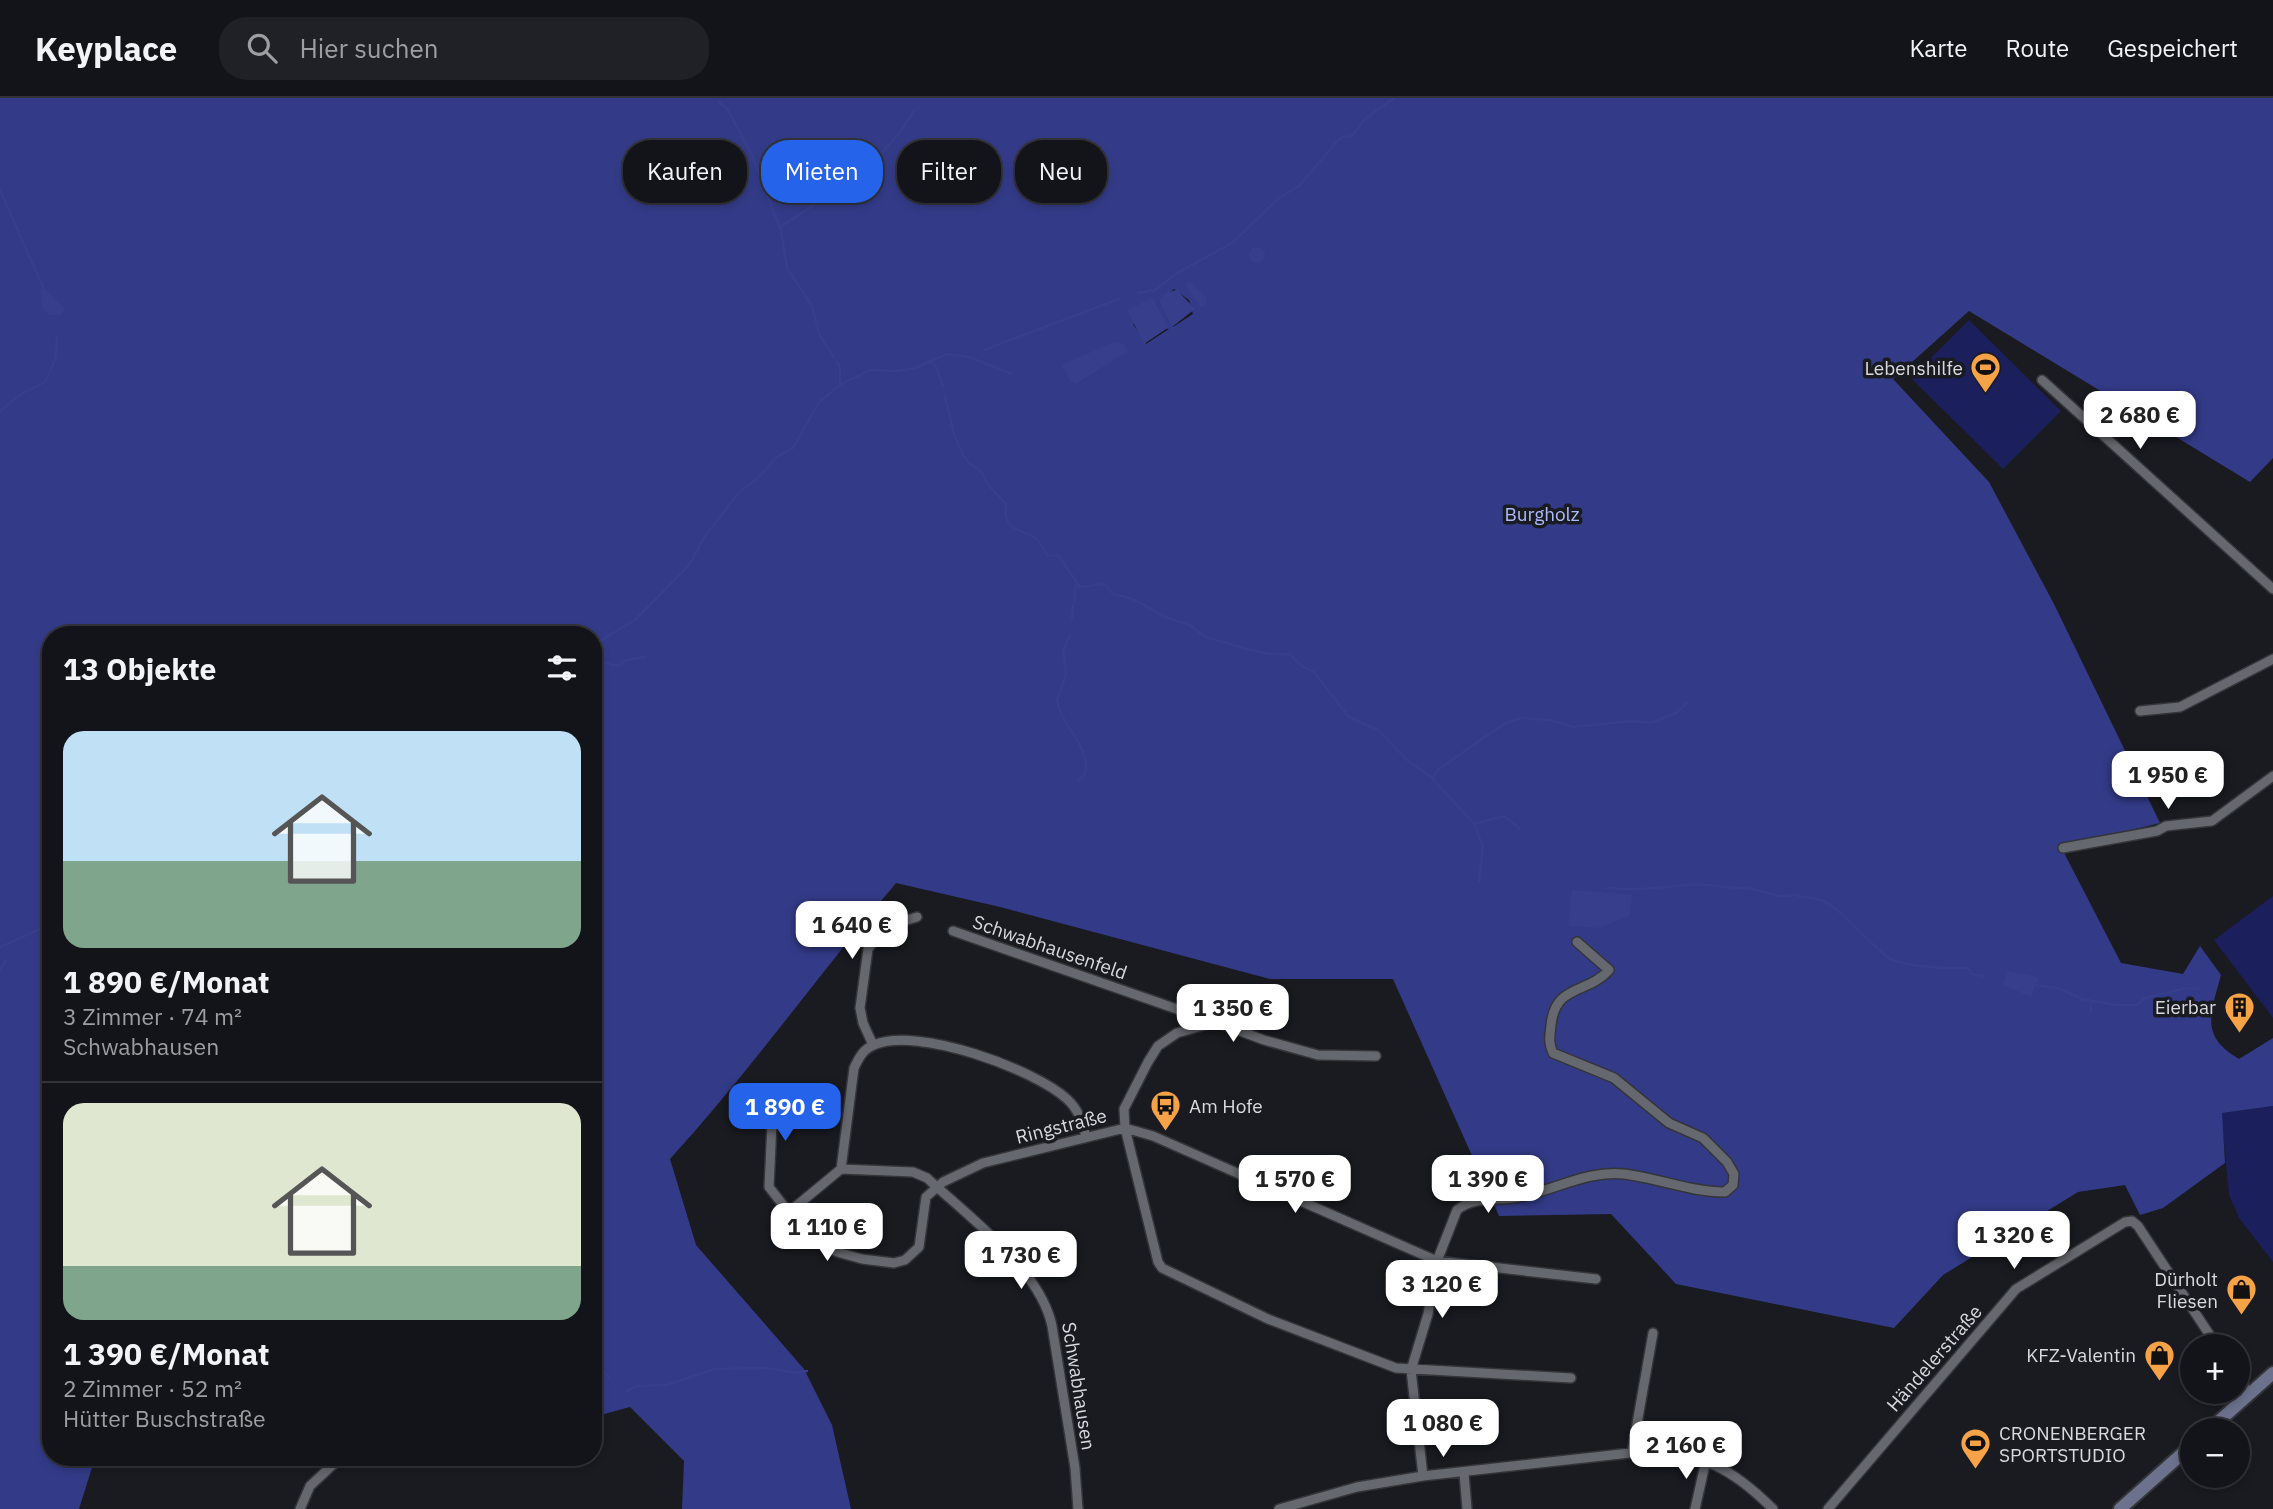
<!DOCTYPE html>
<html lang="de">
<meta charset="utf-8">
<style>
:root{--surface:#131419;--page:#202126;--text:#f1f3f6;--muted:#9d9ea2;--line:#323338;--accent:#2563eb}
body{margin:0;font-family:"IBM Plex Sans",sans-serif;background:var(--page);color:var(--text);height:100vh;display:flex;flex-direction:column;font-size:26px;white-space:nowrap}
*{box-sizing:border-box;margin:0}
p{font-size:23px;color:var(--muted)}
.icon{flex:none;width:38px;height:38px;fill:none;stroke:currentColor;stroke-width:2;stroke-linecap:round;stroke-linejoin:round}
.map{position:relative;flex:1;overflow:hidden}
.panel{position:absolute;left:42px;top:528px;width:560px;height:840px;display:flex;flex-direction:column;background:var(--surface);border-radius:28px;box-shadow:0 4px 10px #0003,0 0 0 2px var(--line)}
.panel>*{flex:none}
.hud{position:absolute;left:623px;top:42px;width:665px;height:63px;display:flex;gap:14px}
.controls{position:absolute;left:2180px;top:1236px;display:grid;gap:14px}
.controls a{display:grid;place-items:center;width:70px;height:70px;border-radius:50%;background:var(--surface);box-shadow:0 4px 10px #0003,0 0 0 2px var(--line);font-size:35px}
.price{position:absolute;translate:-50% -60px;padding:0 16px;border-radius:14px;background:#fff;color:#222;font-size:23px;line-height:46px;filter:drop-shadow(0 2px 4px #0008)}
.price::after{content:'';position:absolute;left:50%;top:42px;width:21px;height:16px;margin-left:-10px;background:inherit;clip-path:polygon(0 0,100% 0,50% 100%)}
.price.current{background:var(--accent);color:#fff}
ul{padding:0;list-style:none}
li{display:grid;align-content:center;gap:14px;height:371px;padding:0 21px}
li+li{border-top:2px solid var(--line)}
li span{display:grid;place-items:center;height:217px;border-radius:21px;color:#555}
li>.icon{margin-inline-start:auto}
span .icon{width:126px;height:126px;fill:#fffc;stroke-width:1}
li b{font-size:30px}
h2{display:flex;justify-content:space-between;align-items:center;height:84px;padding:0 21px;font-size:30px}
.chip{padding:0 24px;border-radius:28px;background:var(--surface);box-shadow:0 4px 10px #0003,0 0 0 2px var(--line);font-size:24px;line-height:63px}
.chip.current{background:var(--accent);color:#fff}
header{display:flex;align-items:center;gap:42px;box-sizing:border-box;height:98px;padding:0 35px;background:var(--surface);border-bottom:2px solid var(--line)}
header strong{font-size:33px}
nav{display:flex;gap:38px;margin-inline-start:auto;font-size:24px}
.search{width:490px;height:63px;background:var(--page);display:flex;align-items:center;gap:18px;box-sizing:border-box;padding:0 24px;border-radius:28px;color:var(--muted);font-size:26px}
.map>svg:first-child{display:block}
</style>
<header>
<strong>Keyplace</strong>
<div class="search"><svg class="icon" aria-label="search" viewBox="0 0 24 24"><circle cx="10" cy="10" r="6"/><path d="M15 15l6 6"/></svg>Hier suchen</div>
<nav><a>Karte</a><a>Route</a><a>Gespeichert</a></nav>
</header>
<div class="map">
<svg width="2273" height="1411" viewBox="0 0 2273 1411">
<rect width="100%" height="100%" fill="#191b21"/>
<path fill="#1b1f5c" d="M1969 222 2061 313 2003 371 1911 280Z
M2273 798V920L2214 842Z
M2273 1008V1164L2239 1120 2229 1097 2221 1015Z"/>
<path fill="#333b88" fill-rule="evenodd" d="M0 0H2273V360L2250 384 1969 213 1893 281 1989 384 2054 506 2160 725 2061 749 2121 865 2183 876 2200 848 2221 877C2211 915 2199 938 2239 961L2273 940V1008L2222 1015 2225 1065 2163 1110 2140 1117 2125 1087 2078 1094 1943 1177 1894 1230 1676 1186 1611 1116 1499 1118 1393 881H1270L1000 809 896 785C819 876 750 973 670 1061L696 1147 804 1271 832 1327 851 1411H682L684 1363 630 1309 593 1319V537H51V1360H95L79 1411H0ZM1174 191 1189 202 1193 216 1173 229 1158 202ZM1133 226 1169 231 1146 246Z"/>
<path fill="#373f8c" d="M1249 157a8 8 0 1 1 16 0a8 8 0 1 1-16 0Z
M1190 183 1207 200 1205 208H1200L1185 186Z
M43 189 65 211 62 217H49L42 210 40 191Z
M1177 192 1195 211 1172 229 1158 202 1167 194Z
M1152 200 1169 229 1144 246 1127 212Z
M1112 245 1124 246 1128 253 1076 286 1071 284 1062 269 1063 266Z
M1572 792 1632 797 1630 817 1601 830 1568 828Z
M2008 873 2038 879 2031 899 2003 887Z"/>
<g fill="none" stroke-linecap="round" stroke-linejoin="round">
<path stroke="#373f8c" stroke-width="2.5" d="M719 4 728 12 752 57 781 133 787 170 812 208 820 238 833 258
M0 92 43 189
M779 130C829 96 883 67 914 13
M1138 195 1155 192 1177 175 1232 145 1279 100 1299 88 1340 40 1352 38 1365 21 1394 0
M984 252 1119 201
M928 263 935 267 943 288
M837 264 840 270V287
M945 298 954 336 963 357 969 365 981 373 989 388 1006 406C1003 433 1017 429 1035 440 1040 443 1044 453 1048 458L1058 457 1080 489 1105 486 1114 497C1135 497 1155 516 1173 522 1179 524 1184 524 1189 527 1196 531 1204 540 1212 541 1237 547 1263 559 1290 556L1300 567 1314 574 1349 619 1378 632 1407 662 1432 680 1474 726 1504 718 1520 731
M0 313 21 296 45 284 56 260 57 238
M1074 503 1076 485
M1072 521 1073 507
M1070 537 1063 553 1066 577 1057 602C1061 630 1091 646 1085 676L1078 683
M593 547 635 522 690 466 703 441 739 394 758 380 777 359 793 350 819 304 840 287 870 272 898 273 915 270 947 256 969 259 1012 276
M593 570 605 565 618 568 626 562 645 559
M1432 680 1439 671 1482 641 1506 625 1521 620 1550 622 1573 629 1632 623 1651 625 1676 615 1687 605
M1474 726 1483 749 1479 784
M1607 790C1635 793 1660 789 1688 787 1706 785 1724 790 1742 790 1758 789 1781 804 1794 796 1801 801 1817 798 1829 806 1851 821 1869 846 1889 860 1903 869 1951 871 1968 870L1972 876 1984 878
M0 849 51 826
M0 872 6 862
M2033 887 2058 890 2082 901 2116 907H2137L2145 900 2186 890 2200 891
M2091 913V903
M593 1259 609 1280
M626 1293 637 1288 667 1287 715 1271 767 1270 797 1275 807 1273"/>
<defs>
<path id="minor" d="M2042 282 2273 491
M2140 613 2180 609 2273 561
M2063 750 2157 733 2166 728 2212 723 2273 678
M953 833 1214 924
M873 947 863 925 860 910 868 851 884 829 917 819
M1376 958 1318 957 1264 942 1216 924 1177 935 1158 948 1148 964 1124 1011 1125 1030 1158 1164 1162 1170 1268 1221 1396 1270 1571 1280
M772 1025 769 1089 801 1130 837 1154 862 1161 894 1165 905 1162 919 1149 926 1099 943 1084 983 1065 1125 1030 1153 1038 1437 1163 1596 1181
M841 1071 913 1074 927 1080C969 1119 1040 1171 1052 1228L1075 1370 1078 1411
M789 1114 841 1071 854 970C859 960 863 951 874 947 917 928 1034 971 1067 1001 1079 1012 1082 1024 1086 1039
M2238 1279 2249 1296
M1632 1354 1653 1235
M1464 1375 1467 1411
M1423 1378 1411 1272 1428 1216 1437 1163 1457 1112C1475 1098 1498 1103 1519 1099 1555 1092 1587 1072 1624 1076 1658 1080 1690 1094 1725 1094L1733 1087 1734 1076 1727 1064 1703 1040 1669 1025 1614 980 1553 955C1548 945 1550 937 1551 927 1555 886 1588 896 1609 872L1577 844
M300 1411 310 1388 340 1360
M1279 1411 1357 1389 1423 1378 1648 1353C1703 1355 1734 1372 1773 1411
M1695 1411 1706 1362
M1828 1411 2016 1191 2125 1124 2132 1123 2138 1128 2217 1248"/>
<path id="secondary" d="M2209 1332 2273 1275
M2120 1411 2193 1346"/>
</defs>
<use href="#minor" stroke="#343539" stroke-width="12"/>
<use href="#secondary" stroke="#343539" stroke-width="16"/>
<use href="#minor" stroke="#66686f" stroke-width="9"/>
<use href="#secondary" stroke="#6c728d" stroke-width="12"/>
</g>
<defs>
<symbol id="stadium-pin" viewBox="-11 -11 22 30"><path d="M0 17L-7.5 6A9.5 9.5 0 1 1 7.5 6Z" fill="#f6a247" stroke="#191b21"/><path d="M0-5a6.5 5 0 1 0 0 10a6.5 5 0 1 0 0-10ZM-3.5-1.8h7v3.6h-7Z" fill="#111"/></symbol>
<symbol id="building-pin" viewBox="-11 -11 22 30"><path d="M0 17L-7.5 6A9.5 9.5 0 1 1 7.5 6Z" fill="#f6a247" stroke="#191b21"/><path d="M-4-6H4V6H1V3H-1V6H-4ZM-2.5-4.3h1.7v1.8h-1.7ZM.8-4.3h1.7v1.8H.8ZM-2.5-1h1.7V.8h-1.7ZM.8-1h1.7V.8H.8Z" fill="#111"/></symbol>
<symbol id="bus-pin" viewBox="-11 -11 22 30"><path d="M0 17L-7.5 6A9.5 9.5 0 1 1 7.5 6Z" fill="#f6a247" stroke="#191b21"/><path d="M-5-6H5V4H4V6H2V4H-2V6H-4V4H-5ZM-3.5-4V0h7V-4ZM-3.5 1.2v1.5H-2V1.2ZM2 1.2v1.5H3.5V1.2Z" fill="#111"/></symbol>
<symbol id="shop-pin" viewBox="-11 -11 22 30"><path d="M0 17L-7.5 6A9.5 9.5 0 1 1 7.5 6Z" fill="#f6a247" stroke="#191b21"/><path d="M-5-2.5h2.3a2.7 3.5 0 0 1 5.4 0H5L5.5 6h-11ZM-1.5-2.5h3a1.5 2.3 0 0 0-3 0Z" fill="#111"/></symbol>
</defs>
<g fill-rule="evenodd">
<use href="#stadium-pin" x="1968" y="252" width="35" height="47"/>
<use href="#building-pin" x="2222" y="892" width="35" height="47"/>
<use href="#bus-pin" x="1148" y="990" width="35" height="47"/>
<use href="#shop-pin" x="2224" y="1174" width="35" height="47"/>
<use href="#shop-pin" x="2142" y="1240" width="35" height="47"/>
<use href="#stadium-pin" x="1958" y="1328" width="35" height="47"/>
</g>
<g text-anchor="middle" stroke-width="7" stroke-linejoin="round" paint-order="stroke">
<g font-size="19" fill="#d9dade" stroke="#191b21" text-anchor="end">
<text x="1963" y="277">Lebenshilfe</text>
<text x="2216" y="916">Eierbar</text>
<text x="1189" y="1015" text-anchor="start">Am Hofe</text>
<text x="2218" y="1188">Dürholt<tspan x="2218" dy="22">Fliesen</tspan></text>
<text x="2136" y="1264">KFZ-Valentin</text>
<text x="1999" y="1342" text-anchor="start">CRONENBERGER<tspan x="1999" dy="22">SPORTSTUDIO</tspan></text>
</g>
<g font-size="19" fill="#acbafc" stroke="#191b21">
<text x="1542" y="423">Burgholz</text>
</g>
<g font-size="19" fill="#d9dade" stroke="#191b21">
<text transform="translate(1050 849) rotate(19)" y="7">Schwabhausenfeld</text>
<text transform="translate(1061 1028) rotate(-14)" y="7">Ringstraße</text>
<text transform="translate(1934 1260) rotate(-49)" y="7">Händelerstraße</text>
<text transform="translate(1079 1288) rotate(81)" y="7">Schwabhausen</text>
</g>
</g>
</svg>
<div class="controls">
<a>+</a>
<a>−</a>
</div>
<b class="price" style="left:2140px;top:353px">2 680 €</b>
<b class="price" style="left:2168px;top:713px">1 950 €</b>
<b class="price" style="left:852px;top:863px">1 640 €</b>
<b class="price" style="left:1233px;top:946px">1 350 €</b>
<b class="price current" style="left:785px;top:1045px">1 890 €</b>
<b class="price" style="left:1295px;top:1117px">1 570 €</b>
<b class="price" style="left:1488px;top:1117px">1 390 €</b>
<b class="price" style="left:827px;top:1165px">1 110 €</b>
<b class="price" style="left:2014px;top:1173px">1 320 €</b>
<b class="price" style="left:1021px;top:1193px">1 730 €</b>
<b class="price" style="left:1442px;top:1222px">3 120 €</b>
<b class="price" style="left:1443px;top:1361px">1 080 €</b>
<b class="price" style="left:1686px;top:1383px">2 160 €</b>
<div class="hud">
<a class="chip">Kaufen</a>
<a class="chip current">Mieten</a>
<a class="chip">Filter</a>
<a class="chip">Neu</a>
</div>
<section class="panel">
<h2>13 Objekte<svg class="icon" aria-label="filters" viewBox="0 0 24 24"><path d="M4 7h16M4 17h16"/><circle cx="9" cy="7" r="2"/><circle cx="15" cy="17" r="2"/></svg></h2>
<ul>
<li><span style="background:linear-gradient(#bfe0f5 60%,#7fa58c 0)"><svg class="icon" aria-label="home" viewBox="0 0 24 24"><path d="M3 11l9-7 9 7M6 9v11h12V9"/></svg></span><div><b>1 890 €/Monat</b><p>3 Zimmer · 74 m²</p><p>Schwabhausen</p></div></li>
<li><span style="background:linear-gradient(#dfe7d0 75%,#7fa58c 0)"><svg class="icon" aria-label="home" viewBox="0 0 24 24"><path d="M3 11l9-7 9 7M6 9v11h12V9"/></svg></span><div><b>1 390 €/Monat</b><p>2 Zimmer · 52 m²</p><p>Hütter Buschstraße</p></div></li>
</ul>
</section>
</div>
